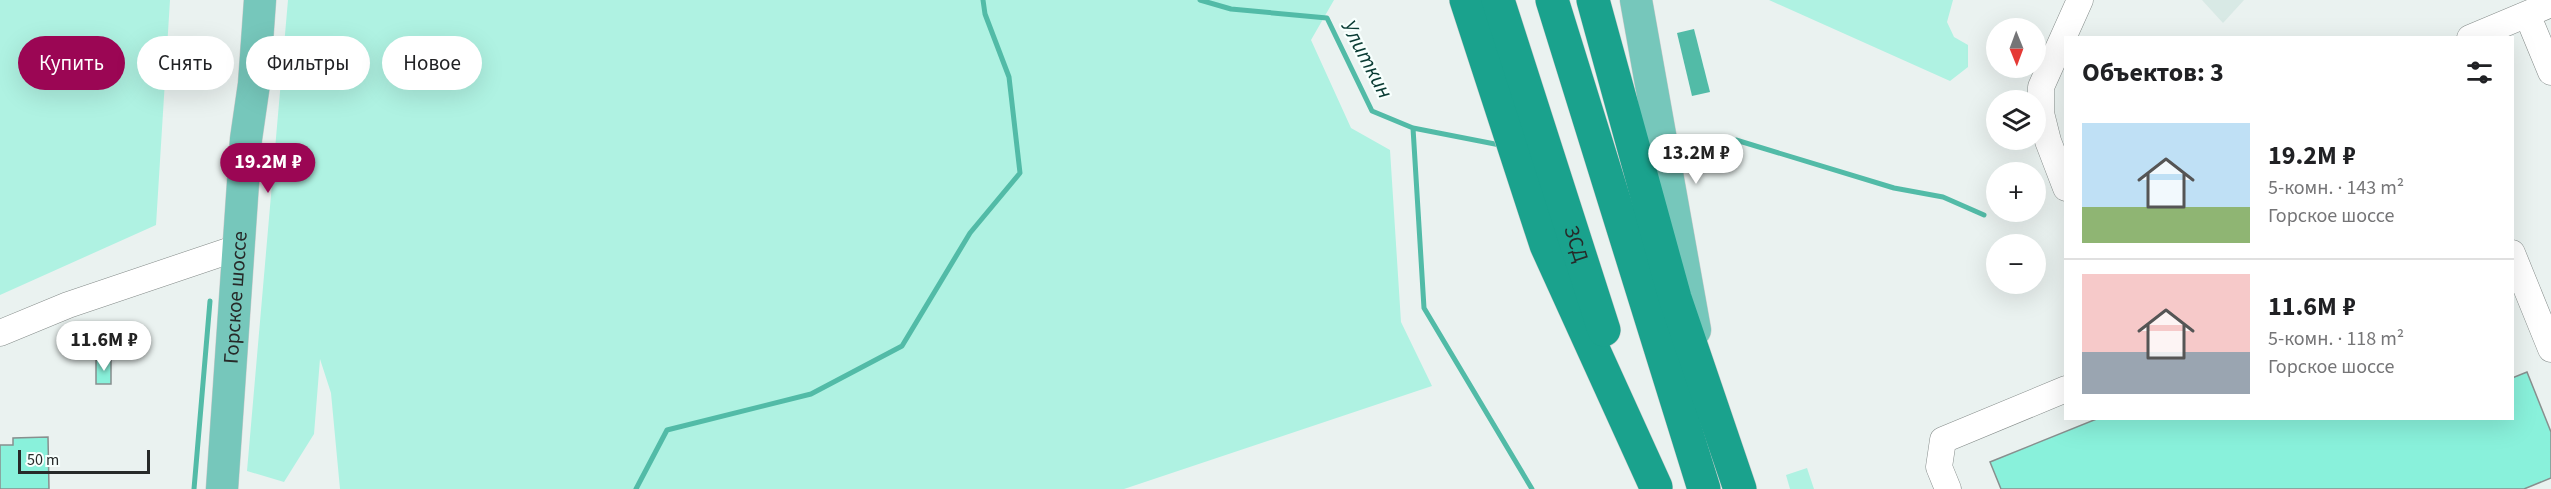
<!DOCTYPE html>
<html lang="ru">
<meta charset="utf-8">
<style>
:root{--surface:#fff;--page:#f6f6f6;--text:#202124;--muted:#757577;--line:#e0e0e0;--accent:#9b0654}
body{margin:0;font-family:"Source Sans 3",sans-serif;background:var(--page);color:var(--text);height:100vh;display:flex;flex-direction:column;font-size:22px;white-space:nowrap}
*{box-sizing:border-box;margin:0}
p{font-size:20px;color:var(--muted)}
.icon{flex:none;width:33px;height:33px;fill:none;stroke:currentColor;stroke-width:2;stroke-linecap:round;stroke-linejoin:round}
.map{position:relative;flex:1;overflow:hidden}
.panel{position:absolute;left:2064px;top:36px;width:450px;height:384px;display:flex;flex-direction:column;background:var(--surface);border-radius:0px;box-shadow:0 6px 24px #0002}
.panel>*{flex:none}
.hud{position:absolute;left:18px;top:36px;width:570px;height:54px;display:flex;gap:12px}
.needle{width:39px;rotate:179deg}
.tools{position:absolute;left:1986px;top:18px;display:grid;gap:12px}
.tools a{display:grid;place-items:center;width:60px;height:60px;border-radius:50%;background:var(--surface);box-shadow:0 6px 24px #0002;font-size:30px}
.scale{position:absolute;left:18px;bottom:15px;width:132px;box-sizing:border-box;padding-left:6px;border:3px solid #272a29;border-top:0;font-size:16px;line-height:21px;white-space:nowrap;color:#272a29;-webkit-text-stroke:4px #f7fffd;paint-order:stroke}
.price{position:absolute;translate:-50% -51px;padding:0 14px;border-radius:21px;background:#fff;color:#222;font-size:20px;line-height:39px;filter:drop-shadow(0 2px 3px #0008)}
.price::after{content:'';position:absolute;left:50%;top:36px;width:18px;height:14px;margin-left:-9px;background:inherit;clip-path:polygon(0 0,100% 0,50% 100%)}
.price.current{background:var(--accent);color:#fff}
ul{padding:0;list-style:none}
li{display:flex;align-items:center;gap:18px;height:150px;padding:0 18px}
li+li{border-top:2px solid var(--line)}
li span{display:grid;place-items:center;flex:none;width:168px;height:120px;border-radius:0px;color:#555}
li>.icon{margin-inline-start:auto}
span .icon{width:72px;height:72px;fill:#fffc;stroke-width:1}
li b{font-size:26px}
h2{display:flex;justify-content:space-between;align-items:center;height:72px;padding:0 18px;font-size:26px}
.tag{padding:0 21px;border-radius:27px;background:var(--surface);box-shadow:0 6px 24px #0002;font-size:21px;line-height:54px}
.tag.current{background:var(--accent);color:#fff}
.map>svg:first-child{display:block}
</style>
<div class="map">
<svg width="2551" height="489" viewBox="0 0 2551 489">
<rect width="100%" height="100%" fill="#eaf2f0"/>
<path fill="#d8e9e5" d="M2202 0H2244L2223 23Z"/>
<path fill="#aff2e2" d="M0 0H170L156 225 0 295Z
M288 0H1334L1311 40 1351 128 1390 150 1401 322 1432 386 1124 489H340L331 393 320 359 314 434 284 482 247 471Z
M1769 0H1953L1947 22 1954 37 1968 45V67L1950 81Z
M1807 468 1814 489H1790L1786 475Z"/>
<path fill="#52bba7" d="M1694 29 1710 92 1692 96 1677 33Z"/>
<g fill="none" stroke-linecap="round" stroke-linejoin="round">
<path stroke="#52bba7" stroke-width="5" d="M1200 0 1231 9 1327 18 1372 111 1413 128 1500 145
M1413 128 1424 308 1532 489
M1671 138 1736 140 1894 188 1943 197 1984 215
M194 489 210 301
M636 489 667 430 811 394 902 346 970 233 1020 173 1009 77 985 14 983 0"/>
</g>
<path fill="#89f1db" stroke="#888f8e" stroke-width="1.5" d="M96 360H111V384H96Z
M2527 372 2551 432V478L2524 489H2001L1990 462 2099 418H2512V378Z
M48 437 49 489H0V445H13V438Z"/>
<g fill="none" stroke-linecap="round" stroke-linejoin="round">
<defs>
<path id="minor" d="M2527 14 2551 72
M2470 38 2551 4
M2066 188 2048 141 2041 113V87L2080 0
M2512 253 2551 349
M0 333 68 305 240 247
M1948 489 1939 467 1943 440 2066 389"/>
<g id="major">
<path d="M1636 0 1695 330"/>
<path id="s1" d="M222 489 246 139 254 84 260 0"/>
</g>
<g id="highway">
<path d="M1466 0 1546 245 1656 487"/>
<path id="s2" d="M1498 0 1604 330"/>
<path d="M1552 0 1704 489"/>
<path d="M1593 0 1675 298 1740 489"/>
</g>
</defs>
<use href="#minor" stroke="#848b89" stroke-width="27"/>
<use href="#major" stroke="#cbcccc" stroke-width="33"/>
<use href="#highway" stroke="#cbcccc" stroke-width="34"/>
<use href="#minor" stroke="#fff" stroke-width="26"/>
<use href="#major" stroke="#76c7bb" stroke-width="32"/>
<use href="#highway" stroke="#1aa28d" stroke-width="33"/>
</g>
<g text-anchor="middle" stroke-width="4.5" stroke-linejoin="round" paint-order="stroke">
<g font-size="21" fill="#272a29" stroke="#f7fffd">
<text dy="7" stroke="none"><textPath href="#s2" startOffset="256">ЗСД</textPath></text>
<text dy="7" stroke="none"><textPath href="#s1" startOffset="192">Горское шоссе</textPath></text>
</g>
<g font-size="22" font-style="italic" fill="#093b33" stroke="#f7fffd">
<text transform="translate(1368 59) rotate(62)" y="8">Улиткин</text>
</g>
</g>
</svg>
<div class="tools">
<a><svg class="needle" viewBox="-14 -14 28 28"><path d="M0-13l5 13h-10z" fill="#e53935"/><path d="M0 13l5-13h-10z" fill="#757577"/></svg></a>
<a><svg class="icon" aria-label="layers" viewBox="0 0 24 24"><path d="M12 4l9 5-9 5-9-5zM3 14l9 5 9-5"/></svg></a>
<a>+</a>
<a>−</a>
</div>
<div class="scale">50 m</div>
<b class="price" style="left:1696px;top:185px">13.2M ₽</b>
<b class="price current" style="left:268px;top:194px">19.2M ₽</b>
<b class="price" style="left:104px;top:372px">11.6M ₽</b>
<div class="hud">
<a class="tag current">Купить</a>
<a class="tag">Снять</a>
<a class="tag">Фильтры</a>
<a class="tag">Новое</a>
</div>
<section class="panel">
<h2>Объектов: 3<svg class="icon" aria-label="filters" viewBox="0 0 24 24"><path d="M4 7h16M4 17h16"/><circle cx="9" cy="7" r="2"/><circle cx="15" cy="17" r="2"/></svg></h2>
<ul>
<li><span style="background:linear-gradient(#bfe0f5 70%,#8fb573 0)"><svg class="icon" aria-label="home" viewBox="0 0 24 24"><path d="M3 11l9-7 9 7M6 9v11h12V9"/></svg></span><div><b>19.2M ₽</b><p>5-комн. · 143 m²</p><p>Горское шоссе</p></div></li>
<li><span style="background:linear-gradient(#f6c9c9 65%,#9aa5b1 0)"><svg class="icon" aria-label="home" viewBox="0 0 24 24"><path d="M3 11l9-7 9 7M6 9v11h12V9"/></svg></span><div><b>11.6M ₽</b><p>5-комн. · 118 m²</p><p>Горское шоссе</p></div></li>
</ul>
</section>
</div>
